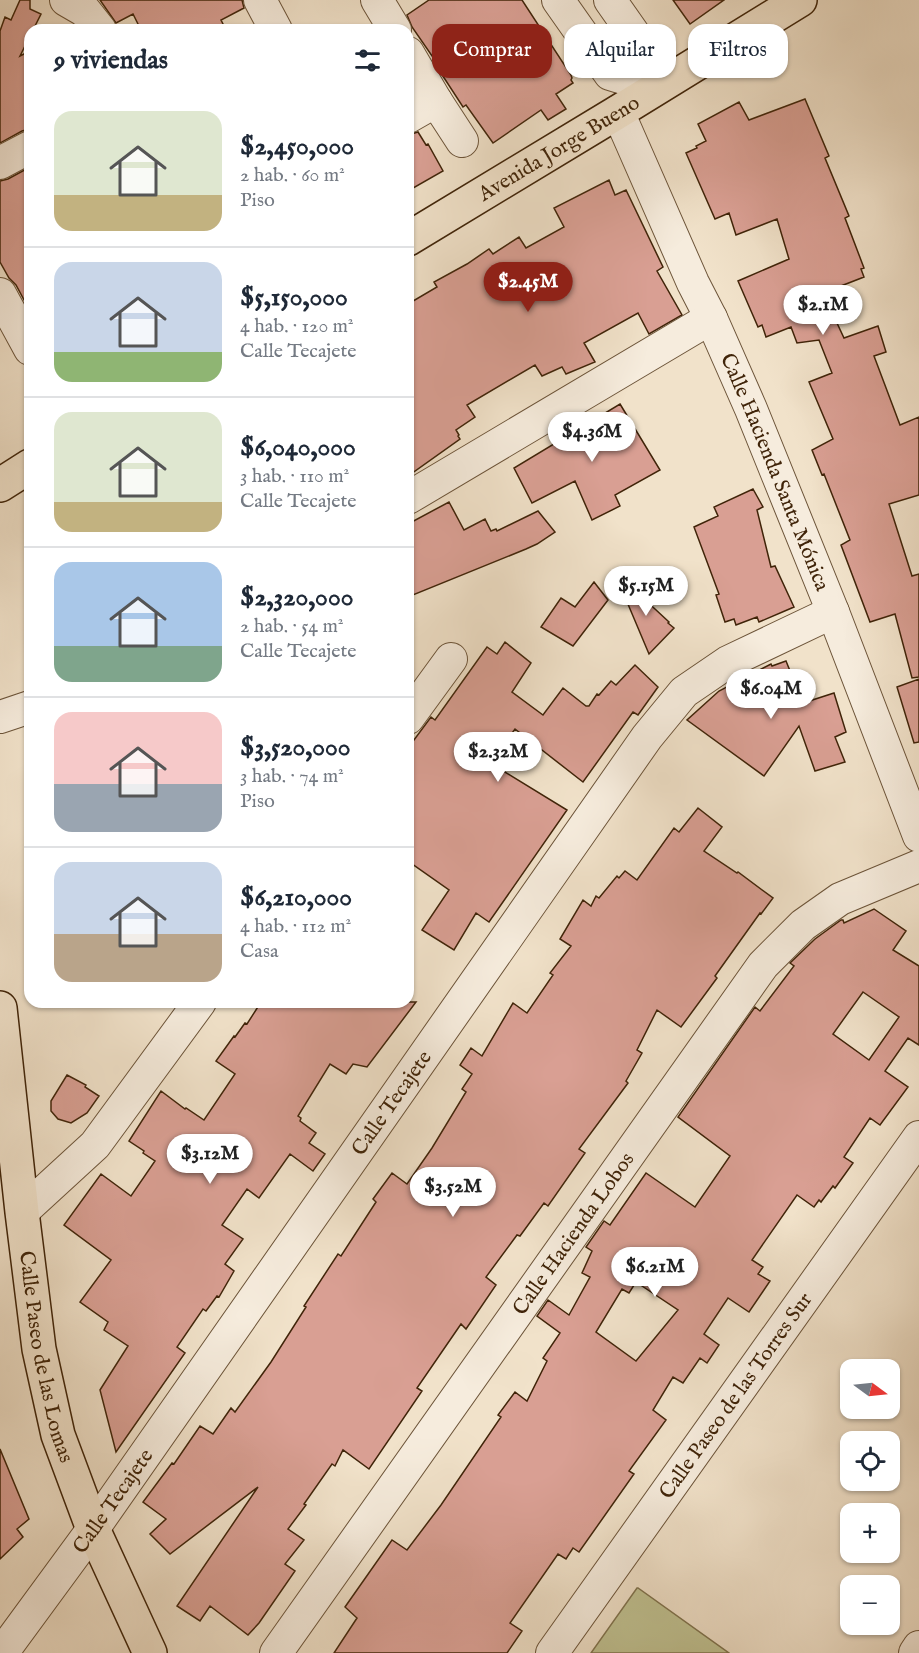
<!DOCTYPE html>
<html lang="es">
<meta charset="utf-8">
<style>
:root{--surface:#fff;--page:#f2f2f3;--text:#1f2937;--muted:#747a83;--line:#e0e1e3;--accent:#8f2418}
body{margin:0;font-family:"IM FELL English",serif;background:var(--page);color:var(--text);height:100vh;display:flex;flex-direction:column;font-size:22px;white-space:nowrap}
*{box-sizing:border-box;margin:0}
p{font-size:20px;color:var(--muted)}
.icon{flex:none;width:33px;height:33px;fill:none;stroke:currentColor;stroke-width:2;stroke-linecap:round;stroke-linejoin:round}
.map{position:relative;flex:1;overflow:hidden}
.sheet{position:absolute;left:24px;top:24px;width:390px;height:984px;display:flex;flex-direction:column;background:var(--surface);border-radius:18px;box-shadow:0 2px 4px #0004}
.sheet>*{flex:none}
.guide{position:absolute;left:432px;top:24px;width:396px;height:54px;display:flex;gap:12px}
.needle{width:39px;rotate:105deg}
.controls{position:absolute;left:840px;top:1359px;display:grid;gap:12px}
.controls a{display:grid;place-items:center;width:60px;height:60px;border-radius:12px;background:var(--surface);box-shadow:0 2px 4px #0004;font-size:30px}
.price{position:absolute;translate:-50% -51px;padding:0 14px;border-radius:21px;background:#fff;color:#222;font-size:20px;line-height:39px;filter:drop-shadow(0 2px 3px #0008)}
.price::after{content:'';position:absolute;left:50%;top:36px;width:18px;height:14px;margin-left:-9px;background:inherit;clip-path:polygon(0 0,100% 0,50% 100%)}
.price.current{background:var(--accent);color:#fff}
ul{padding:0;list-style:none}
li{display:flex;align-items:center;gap:18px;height:150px;padding:0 30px}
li+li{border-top:2px solid var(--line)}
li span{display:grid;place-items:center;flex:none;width:168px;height:120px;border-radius:18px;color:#555}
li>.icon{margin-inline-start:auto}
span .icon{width:72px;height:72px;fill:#fffc;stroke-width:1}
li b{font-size:26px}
h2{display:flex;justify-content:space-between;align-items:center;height:72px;padding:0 30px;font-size:26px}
.pill{padding:0 21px;border-radius:18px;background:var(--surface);box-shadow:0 2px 4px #0004;font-size:21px;line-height:54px}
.pill.current{background:var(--accent);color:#fff}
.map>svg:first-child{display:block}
</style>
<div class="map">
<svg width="919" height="1653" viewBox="0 0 919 1653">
<rect width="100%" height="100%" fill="#f1e2ca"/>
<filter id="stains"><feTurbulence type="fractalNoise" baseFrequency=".00333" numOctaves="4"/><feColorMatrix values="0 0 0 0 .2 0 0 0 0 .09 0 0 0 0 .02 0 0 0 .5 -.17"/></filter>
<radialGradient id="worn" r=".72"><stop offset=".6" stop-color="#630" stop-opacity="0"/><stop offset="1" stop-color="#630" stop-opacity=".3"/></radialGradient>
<path fill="#c0c292" stroke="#80734e" stroke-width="1.5" d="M637 1588H638L729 1653H591Z"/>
<path fill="#d99f93" stroke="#402409" stroke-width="1.5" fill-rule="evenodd" d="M20 0H30V9L41 14 33 30H30V36L20 56 30 51V129L22 131 0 143V31L5 17 11 20Z
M100 0H242L244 8 221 20 223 24 212 30H141L133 14 116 23Z
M429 0H522L571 75 572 78 571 80 573 83 556 94 566 109 548 120 541 110 493 143 466 105 463 107 437 67 439 66 412 27 407 15Z
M673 0H724L690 24Z
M805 99 829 156 825 158 849 216 845 218 864 268 861 269 864 277 823 293 844 338 878 326 886 352 874 356 900 425 919 417V495L889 504 912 576 919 574V677L912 678 895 614 870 622 841 545 850 540 824 474 822 475 812 450 833 439 809 382 832 373 819 340 797 343 791 327 766 337 762 325 758 327 738 281 789 259 777 219 736 235 729 213 715 219 686 153 697 148 696 146 706 141 698 124 739 102 749 120Z
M418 132 426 145 428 144 443 171 408 191V135Z
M30 167V311L16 285 9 278 0 262V181L8 179Z
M609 180 615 195 626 190 663 267 657 271 682 315 649 334 638 313 584 343 595 362 566 374 562 367 542 376 535 365 467 405 475 417 456 430 459 435 458 436 460 439 408 476V304L437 287 434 282 467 264 489 249 493 254 519 237 526 248 564 227 554 208Z
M620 404 660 470 615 495 620 506 592 520 575 481 532 503 514 468Z
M753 489 763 507 757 510 771 567 775 566 794 607 759 622 757 617 736 625 734 619 725 622 716 595 719 594 694 527 718 516 714 507Z
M449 502 464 530 485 519 491 531 496 529 497 531 538 511 555 532 537 544 526 549 408 597V524Z
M614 571 669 622 668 623 674 628 649 654Z
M594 582 608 600 573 646 541 627 561 598 575 607Z
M505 642 531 663 512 692 543 715 563 688 586 706H589L597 694 599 695 611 681 616 685 635 665 658 687 638 715 633 712 583 782 515 729 490 763 567 810 489 922 476 913 454 950 422 930 449 890 408 861V748L431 717 435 720 487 647 497 654Z
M786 661 803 703 834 693 846 732 835 737 845 762 815 771 799 726 764 776 687 720 719 691 771 664 772 666Z
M919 679V742L914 743 897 687Z
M698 808 722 827 704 851 737 873 738 872 773 898 761 914 760 913 715 976 717 978 681 1027 657 1010 637 1050 642 1053 626 1081 628 1083 579 1149 585 1153 548 1206 544 1203 520 1236 517 1235 486 1277 496 1285 466 1329 461 1324 417 1388 422 1391 369 1469 343 1450 335 1466 332 1464 304 1504 306 1505 288 1529 304 1540 285 1564 295 1571 259 1623 248 1635 210 1606 200 1621 177 1606 258 1487 170 1554 150 1534 166 1519 143 1502 172 1463 174 1464 200 1426 213 1434 231 1408 235 1412 271 1362 306 1307 304 1306 338 1254 341 1256 376 1202 373 1199 392 1173 407 1184 432 1148 466 1092 462 1089 472 1074 460 1065 471 1048 482 1056 513 1003 527 1013 553 975 550 973 571 946 560 939 583 900 591 906 596 896 599 898 617 876 619 878 625 871 637 880 674 828 679 832Z
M874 909 906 931 893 950 919 966V1045L908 1038 885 1071 908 1087 880 1125 870 1118 844 1157 853 1163 835 1188 833 1186 821 1202 819 1200 814 1207 797 1195 752 1260 763 1267 758 1274 770 1281 749 1312 728 1298 704 1334 719 1345 707 1363 700 1358 683 1383 673 1377 653 1410 666 1420 629 1471 634 1474 579 1552 573 1548 566 1559 558 1554 510 1623 522 1631 507 1653H334L357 1618 345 1607 392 1540 407 1550 441 1505 501 1417 498 1415 515 1392 527 1401 547 1361 543 1358 560 1333 537 1316 548 1300 569 1315 590 1277 582 1273 592 1251 586 1247 604 1221 610 1225 646 1173 695 1207 730 1156 678 1117 755 1007 760 1011 794 966 790 963 815 939 841 920H843L844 923ZM863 992 899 1017 869 1060 833 1034ZM636 1282 678 1310 636 1361 596 1332 622 1289 629 1293Z
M261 1002H416L367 1067 353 1064 346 1074 330 1064 298 1116 301 1118 300 1121 316 1133 309 1143 325 1154 313 1171 290 1154 259 1198 247 1189 222 1225 243 1239 225 1264 234 1271 219 1297 217 1296 206 1311 203 1309 177 1347 185 1353 116 1452 100 1390 128 1346 104 1330 108 1322 80 1302 111 1260 64 1225 101 1174 131 1196 155 1161 143 1153 144 1151 129 1141 161 1091 185 1109 186 1108 204 1120 235 1074 216 1061 234 1036 235 1037 245 1023 247 1024Z
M67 1075 86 1085 85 1087 99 1096 87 1113 71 1123 58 1119 51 1111V1101Z
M0 1449 29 1519 17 1529 23 1537 0 1559Z"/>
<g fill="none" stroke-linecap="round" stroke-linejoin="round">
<defs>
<g id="minor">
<path d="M66 0 85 11 100 30"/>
<path d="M260 0 276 30"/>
<path d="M377 0 395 30"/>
<path d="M558 0 610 74 623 78 636 74 645 63V50L610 0"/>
<path d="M408 53 436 101 462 141"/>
<path id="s1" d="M618 112 693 283 711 318 751 409 833 612 919 836"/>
<path d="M408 117 436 101"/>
<path d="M0 163 30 147"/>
<path d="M0 294 30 349"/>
<path d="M408 498 711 318"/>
<path d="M0 717 30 707"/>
<path d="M408 718 451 659"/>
<path d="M22 1212 95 1145 200 1002"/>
<path id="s2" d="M2 1653 93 1529 647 737 684 692 728 662 833 612"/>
<path id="s3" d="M276 1653 763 965 803 925 840 899 919 866"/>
<path id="s4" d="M552 1653 919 1137"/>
<path d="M915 1653 919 1647"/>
</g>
<g id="major">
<path id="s5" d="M408 239 618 112 800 0"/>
<path d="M0 485 30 466"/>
<path id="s6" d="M0 1008 22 1212 39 1349 58 1435 93 1529 150 1653"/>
</g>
</defs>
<use href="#minor" stroke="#6c5439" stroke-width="34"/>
<use href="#major" stroke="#402409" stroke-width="36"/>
<use href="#minor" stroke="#f6ecdd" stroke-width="32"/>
<use href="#major" stroke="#f1e2ca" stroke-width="33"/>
</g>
<g text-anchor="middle" stroke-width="4.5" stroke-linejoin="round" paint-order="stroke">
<g font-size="21" fill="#402409" stroke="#f6ecdd">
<text dy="7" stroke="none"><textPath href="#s5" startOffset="176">Avenida Jorge Bueno</textPath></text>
<text dy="7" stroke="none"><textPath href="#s1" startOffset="393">Calle Hacienda Santa Mónica</textPath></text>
<text dy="7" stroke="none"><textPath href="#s2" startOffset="674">Calle Tecajete</textPath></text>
<text dy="7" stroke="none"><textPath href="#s3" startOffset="514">Calle Hacienda Lobos</textPath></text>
<text dy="7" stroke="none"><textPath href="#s6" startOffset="352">Calle Paseo de las Lomas</textPath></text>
<text dy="7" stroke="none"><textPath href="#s4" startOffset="316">Calle Paseo de las Torres Sur</textPath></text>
<text dy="7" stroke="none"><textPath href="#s2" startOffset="188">Calle Tecajete</textPath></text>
</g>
</g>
<rect width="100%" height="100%" filter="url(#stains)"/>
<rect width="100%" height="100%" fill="url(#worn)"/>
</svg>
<div class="controls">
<a><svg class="needle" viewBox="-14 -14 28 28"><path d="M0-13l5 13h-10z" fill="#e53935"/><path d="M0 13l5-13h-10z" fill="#747a83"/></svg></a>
<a><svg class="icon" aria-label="locate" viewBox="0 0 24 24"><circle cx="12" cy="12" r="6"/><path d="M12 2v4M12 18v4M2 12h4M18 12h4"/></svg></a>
<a>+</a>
<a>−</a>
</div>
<b class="price current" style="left:528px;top:313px">$2.45M</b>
<b class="price" style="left:823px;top:336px">$2.1M</b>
<b class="price" style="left:592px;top:463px">$4.36M</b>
<b class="price" style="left:646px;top:617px">$5.15M</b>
<b class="price" style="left:771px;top:720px">$6.04M</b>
<b class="price" style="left:498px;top:783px">$2.32M</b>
<b class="price" style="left:210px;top:1185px">$3.12M</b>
<b class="price" style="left:453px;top:1218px">$3.52M</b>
<b class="price" style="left:655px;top:1298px">$6.21M</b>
<div class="guide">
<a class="pill current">Comprar</a>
<a class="pill">Alquilar</a>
<a class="pill">Filtros</a>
</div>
<section class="sheet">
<h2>9 viviendas<svg class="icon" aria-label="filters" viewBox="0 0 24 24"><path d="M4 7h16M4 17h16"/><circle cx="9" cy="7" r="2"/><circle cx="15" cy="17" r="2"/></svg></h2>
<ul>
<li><span style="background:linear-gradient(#dfe7d0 70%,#c2b280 0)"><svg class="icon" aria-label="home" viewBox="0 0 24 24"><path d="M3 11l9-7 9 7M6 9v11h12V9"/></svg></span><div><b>$2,450,000</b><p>2 hab. · 60 m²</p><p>Piso</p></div></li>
<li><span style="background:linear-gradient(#c9d6e8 75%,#8fb573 0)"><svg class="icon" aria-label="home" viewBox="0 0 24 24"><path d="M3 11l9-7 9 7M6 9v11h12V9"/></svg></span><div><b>$5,150,000</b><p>4 hab. · 120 m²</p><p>Calle Tecajete</p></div></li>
<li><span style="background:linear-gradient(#dfe7d0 75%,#c2b280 0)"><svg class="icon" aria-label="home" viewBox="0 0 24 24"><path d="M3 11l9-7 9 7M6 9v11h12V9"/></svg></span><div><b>$6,040,000</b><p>3 hab. · 110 m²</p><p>Calle Tecajete</p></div></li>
<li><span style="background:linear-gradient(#a9c7e8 70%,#7fa58c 0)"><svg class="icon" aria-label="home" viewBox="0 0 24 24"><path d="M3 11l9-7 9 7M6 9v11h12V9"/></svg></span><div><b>$2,320,000</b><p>2 hab. · 54 m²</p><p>Calle Tecajete</p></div></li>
<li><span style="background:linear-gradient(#f6c9c9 60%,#9aa5b1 0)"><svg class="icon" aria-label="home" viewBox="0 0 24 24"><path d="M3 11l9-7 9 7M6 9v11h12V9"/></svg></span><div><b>$3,520,000</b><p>3 hab. · 74 m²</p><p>Piso</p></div></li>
<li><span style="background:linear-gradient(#c9d6e8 60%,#b9a48a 0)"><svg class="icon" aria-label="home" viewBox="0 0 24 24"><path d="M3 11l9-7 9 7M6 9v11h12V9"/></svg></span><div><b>$6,210,000</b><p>4 hab. · 112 m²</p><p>Casa</p></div></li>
</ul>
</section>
</div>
